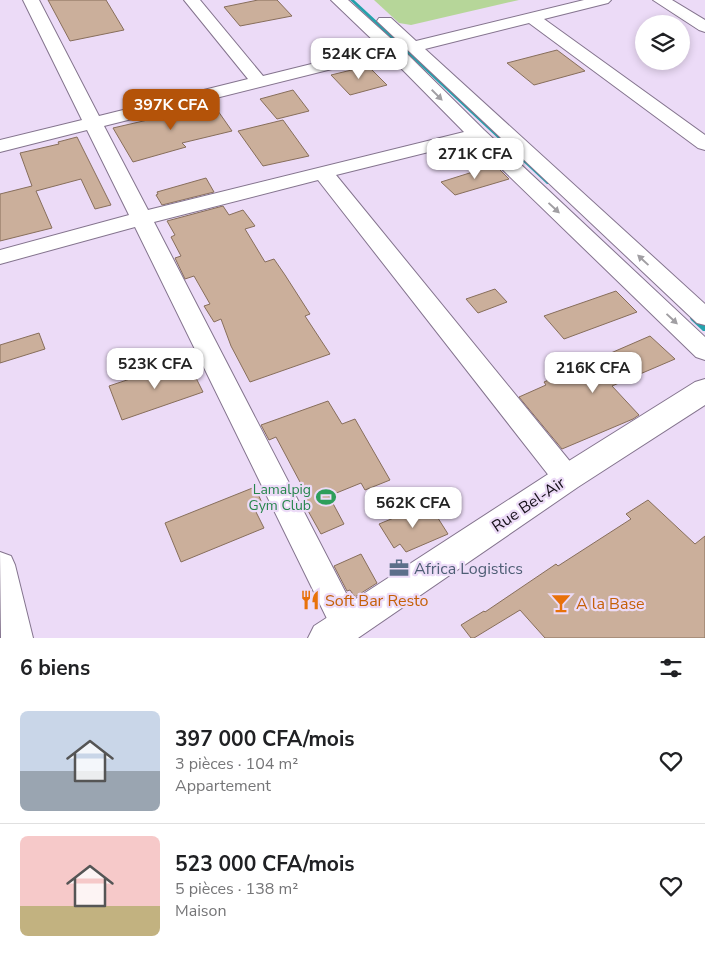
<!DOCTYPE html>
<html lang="fr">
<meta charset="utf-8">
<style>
:root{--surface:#fff;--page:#f2f2f2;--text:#202124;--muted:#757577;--line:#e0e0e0;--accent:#b45309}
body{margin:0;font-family:"Nunito Sans",sans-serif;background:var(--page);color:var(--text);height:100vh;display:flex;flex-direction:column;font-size:19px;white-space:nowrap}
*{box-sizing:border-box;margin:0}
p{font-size:16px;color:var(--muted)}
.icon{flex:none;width:28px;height:28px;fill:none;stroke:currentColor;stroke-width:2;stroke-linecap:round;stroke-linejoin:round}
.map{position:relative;height:638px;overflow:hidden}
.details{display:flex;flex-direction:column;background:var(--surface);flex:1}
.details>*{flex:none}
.controls{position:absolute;left:635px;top:15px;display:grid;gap:10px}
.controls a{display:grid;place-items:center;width:55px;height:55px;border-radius:50%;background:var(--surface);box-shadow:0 2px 8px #0003;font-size:25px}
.price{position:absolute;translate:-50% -42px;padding:0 11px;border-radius:10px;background:#fff;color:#222;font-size:16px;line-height:32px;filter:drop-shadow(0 1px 2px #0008)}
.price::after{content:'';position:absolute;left:50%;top:30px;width:15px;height:11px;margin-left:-8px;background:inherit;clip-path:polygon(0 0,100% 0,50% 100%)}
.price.active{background:var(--accent);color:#fff}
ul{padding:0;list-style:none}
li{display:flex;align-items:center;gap:15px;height:125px;padding:0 20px}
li+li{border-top:1px solid var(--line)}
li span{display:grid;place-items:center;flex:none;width:140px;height:100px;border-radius:8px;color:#555}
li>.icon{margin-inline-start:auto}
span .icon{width:60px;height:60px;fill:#fffc;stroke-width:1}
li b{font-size:21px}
h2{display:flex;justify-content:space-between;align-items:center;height:60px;padding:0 20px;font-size:21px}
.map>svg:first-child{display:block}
</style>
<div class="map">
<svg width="705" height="638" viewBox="0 0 705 638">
<rect width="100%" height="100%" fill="#ecdbf7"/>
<path fill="#b6d699" d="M374 0H519L411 25 399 23Z"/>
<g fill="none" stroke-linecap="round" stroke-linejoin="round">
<path fill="#24a2ac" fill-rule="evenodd" d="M350 0H354L551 182V184H547Z
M691 316H695L705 325V331H703L691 320 690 318Z"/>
</g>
<path fill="#cbaf9b" stroke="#876e5b" d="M48 0H106L124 30 70 41Z
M258 0H277L292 16 240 26 224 7Z
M557 50 585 71 534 85 507 63Z
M368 66 387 85 350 95 331 75Z
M293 90 309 111 277 119 260 99Z
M211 101 232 131 182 143 186 147 133 162 113 128 178 113 176 110Z
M283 120 309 156 263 166 238 131Z
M77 137 111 205 95 209 81 179 36 191 52 228 0 241V194L32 186 20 153 59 144 58 142Z
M495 165 509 179 455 195 441 182Z
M206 178 214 192 162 205 156 195 158 194 157 192Z
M223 206 229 215 243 210 255 226 245 229 265 262 274 259 285 275 310 314 305 316 330 354 250 382 231 346 221 319 214 322 204 306 210 304 194 276 185 279 175 258 181 256 171 237 175 235 167 221Z
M495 289 507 302 478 313 466 299Z
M616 291 637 312 564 339 544 316Z
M39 333 45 349 0 363V345Z
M650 336 675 359 612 386 639 415 633 419 562 449 519 397 546 385 544 382Z
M187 360 203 392 122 420 109 386Z
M328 401 342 424 355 419 390 480 365 490 361 483 329 496 344 524 321 534 302 500 308 497 276 437 269 440 261 425Z
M255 487 262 503 253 506 264 528 181 562 165 523Z
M648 500 695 544 705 536V638H545L520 610 474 638H471L461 625 484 611 485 612 556 564 558 566 631 519 626 514Z
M423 506 430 518 436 515 448 534 406 552 400 544 394 548 379 524Z
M361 554 377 583 355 597 350 590 347 591 334 566Z"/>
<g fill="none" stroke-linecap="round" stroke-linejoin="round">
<defs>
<path id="minor" d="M23 0H39L99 116 248 79 184 0H200L263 76 380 47 331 0H348L398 45 484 130 705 337V360L696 357 473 141 336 175 577 470 581 478 577 486 567 489 557 486 318 180 154 222 363 626 358 637H336L135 227 0 264V250L129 215 87 130 0 152V140L82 120ZM388 55 464 132 148 210 104 126Z
M584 0H611L608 3 544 19 705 135V150L698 148 529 23 425 49 705 304V325L697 323 377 21 379 18H391L416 41Z
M653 0H672L705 20V32L699 30Z
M0 552 11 556 15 565 33 638H1Z"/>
<path id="major" d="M705 379V405L578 487 358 638H308L314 626 556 469 695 382Z"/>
</defs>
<use href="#minor" stroke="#84748e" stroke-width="2"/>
<use href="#major" stroke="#84748e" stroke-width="2"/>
<use href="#minor" fill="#fff" fill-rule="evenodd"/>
<use href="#major" fill="#fff" fill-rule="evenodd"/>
</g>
<defs><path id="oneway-solid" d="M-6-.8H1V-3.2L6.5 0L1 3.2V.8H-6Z" transform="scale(1.25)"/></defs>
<g fill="#a19fa3">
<use href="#oneway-solid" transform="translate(437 95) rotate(45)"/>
<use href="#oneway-solid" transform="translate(554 208) rotate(43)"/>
<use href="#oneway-solid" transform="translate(643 260) rotate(-137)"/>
<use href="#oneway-solid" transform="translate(672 319) rotate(43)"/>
</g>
<defs>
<symbol id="stadium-bare" viewBox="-9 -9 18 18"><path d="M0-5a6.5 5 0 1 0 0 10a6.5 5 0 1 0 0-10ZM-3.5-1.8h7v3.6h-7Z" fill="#2e9e5b" stroke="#ecdbf7" stroke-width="2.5" paint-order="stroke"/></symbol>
<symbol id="office-bare" viewBox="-9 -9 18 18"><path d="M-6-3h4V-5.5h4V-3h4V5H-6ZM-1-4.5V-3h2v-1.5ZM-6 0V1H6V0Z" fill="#5c6f8a" stroke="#ecdbf7" stroke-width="2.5" paint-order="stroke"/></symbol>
<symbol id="restaurant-bare" viewBox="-9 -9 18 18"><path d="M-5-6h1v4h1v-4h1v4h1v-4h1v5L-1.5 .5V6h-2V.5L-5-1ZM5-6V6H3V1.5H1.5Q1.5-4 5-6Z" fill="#e8710a" stroke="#ecdbf7" stroke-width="2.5" paint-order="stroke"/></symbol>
<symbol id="bar-bare" viewBox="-9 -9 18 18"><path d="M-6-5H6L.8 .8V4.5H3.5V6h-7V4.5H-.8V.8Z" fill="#e8710a" stroke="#ecdbf7" stroke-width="2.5" paint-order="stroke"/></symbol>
</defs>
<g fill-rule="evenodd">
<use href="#stadium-bare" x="312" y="483" width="28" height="28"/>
<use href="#office-bare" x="385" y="554" width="28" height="28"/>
<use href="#restaurant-bare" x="296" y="586" width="28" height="28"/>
<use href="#bar-bare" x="547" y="589" width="28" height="28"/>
</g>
<g text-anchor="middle" stroke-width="4.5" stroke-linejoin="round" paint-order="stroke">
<g font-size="14" fill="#27864d" stroke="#ecdbf7" text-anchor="end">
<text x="311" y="494">Lamalpig<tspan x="311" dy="16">Gym Club</tspan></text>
</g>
<g font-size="16" fill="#150f19" stroke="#ecdbf7">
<text transform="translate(528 504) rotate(-34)" y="6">Rue Bel-Air</text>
</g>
<g font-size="16" fill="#4e5e75" stroke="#ecdbf7" text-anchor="start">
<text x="414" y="574">Africa Logistics</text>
</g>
<g font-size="16" fill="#c56008" stroke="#ecdbf7" text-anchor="start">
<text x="325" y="606">Soft Bar Resto</text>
<text x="576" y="609">A la Base</text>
</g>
</g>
</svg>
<div class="controls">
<a><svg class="icon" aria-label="layers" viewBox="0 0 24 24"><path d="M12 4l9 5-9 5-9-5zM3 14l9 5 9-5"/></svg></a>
</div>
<b class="price" style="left:359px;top:80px">524K CFA</b>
<b class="price active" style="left:171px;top:131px">397K CFA</b>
<b class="price" style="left:475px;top:180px">271K CFA</b>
<b class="price" style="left:155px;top:390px">523K CFA</b>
<b class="price" style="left:593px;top:394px">216K CFA</b>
<b class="price" style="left:413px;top:529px">562K CFA</b>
</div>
<section class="details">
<h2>6 biens<svg class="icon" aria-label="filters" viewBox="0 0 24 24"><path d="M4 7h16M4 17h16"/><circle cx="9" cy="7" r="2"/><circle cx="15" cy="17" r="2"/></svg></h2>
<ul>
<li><span style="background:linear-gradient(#c9d6e8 60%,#9aa5b1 0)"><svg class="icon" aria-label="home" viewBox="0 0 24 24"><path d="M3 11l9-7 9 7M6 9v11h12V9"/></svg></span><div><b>397 000 CFA/mois</b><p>3 pièces · 104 m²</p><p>Appartement</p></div><svg class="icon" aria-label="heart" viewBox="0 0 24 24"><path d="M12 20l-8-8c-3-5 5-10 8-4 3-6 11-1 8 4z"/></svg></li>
<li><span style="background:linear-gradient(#f6c9c9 70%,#c2b280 0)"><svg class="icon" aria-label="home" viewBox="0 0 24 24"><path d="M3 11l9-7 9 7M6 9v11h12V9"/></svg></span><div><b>523 000 CFA/mois</b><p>5 pièces · 138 m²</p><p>Maison</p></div><svg class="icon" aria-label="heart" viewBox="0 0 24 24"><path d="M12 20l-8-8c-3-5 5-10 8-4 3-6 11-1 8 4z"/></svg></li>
</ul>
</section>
